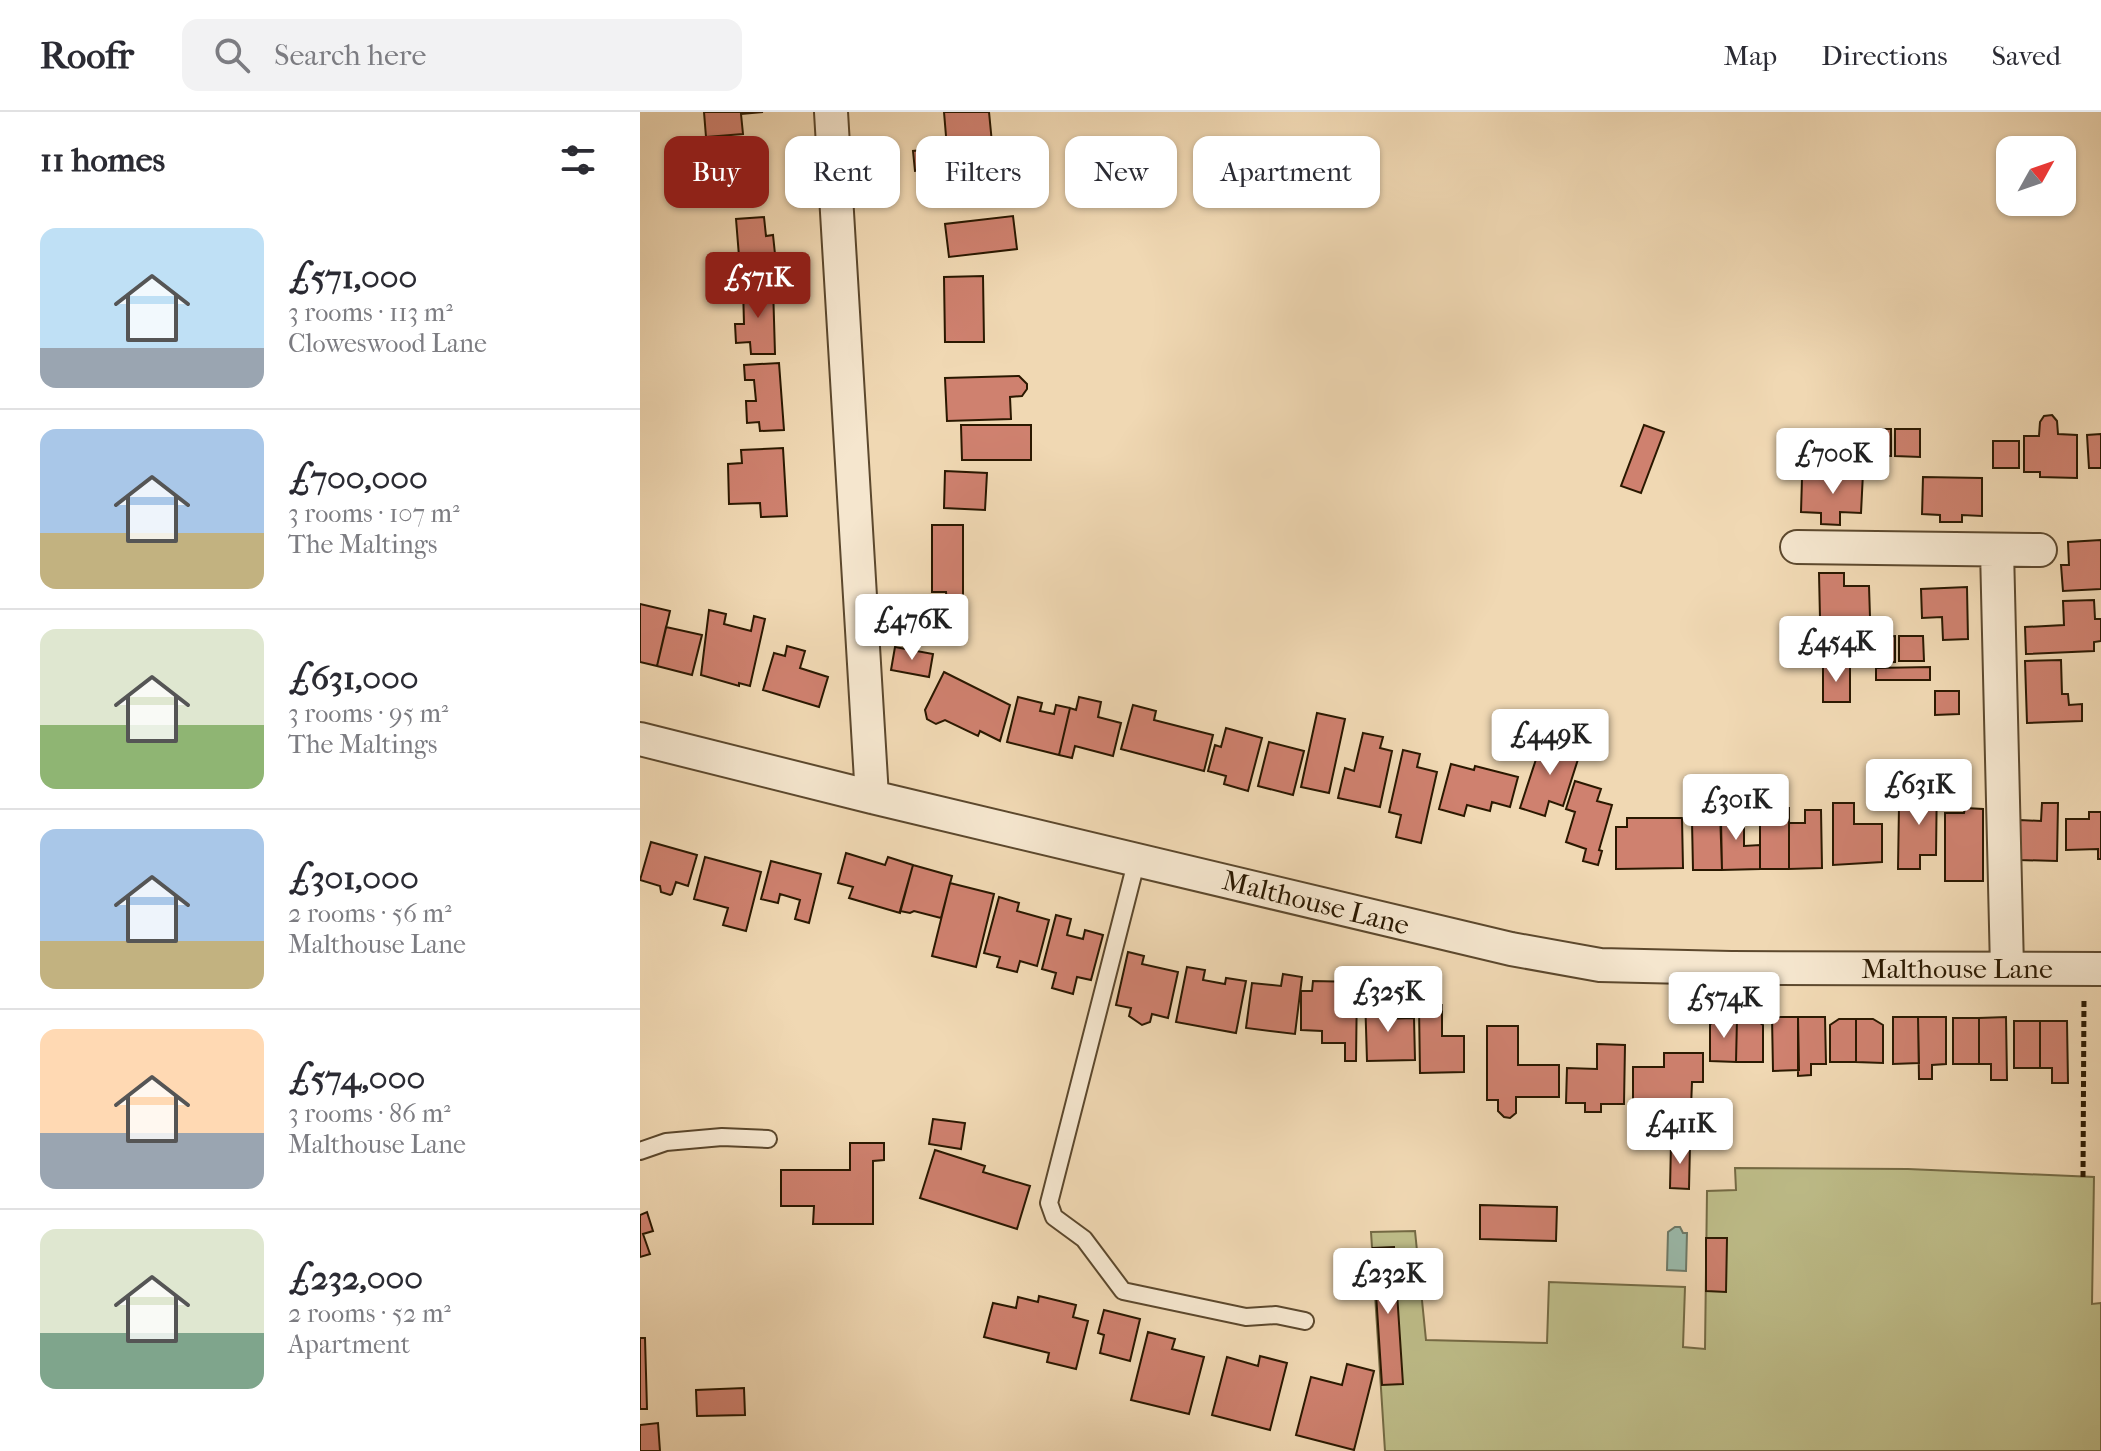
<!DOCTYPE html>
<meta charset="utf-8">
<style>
:root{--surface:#fff;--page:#f2f2f3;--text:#2b2b33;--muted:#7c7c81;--line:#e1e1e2;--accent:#8f2418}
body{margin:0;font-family:"IM FELL French Canon",serif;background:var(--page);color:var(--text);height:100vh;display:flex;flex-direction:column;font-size:30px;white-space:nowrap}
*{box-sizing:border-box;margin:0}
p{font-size:26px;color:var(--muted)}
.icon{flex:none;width:44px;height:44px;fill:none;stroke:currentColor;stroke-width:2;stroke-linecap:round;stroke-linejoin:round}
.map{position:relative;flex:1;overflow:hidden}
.side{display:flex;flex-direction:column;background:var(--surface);width:640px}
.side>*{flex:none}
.guide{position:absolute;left:24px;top:24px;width:760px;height:72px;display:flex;gap:16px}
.needle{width:52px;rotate:50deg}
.fabs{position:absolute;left:1356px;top:24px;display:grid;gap:16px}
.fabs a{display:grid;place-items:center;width:80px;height:80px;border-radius:16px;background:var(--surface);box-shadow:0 2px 6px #0004;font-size:40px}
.price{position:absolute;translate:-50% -68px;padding:0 18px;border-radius:8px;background:#fff;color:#222;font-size:26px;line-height:52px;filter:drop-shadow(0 2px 4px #0008)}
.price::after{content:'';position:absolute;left:50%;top:48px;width:24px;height:18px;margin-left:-12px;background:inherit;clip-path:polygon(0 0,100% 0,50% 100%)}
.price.on{background:var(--accent);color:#fff}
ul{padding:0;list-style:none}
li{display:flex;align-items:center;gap:24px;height:200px;padding:0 40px}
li+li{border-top:2px solid var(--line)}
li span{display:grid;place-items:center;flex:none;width:224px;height:160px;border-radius:16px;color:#555}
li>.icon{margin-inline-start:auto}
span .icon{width:96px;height:96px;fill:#fffc;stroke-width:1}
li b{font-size:34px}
h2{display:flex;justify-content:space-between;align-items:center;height:96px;padding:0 40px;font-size:34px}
.tag{padding:0 28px;border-radius:16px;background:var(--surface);box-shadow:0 2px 6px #0004;font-size:28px;line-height:72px}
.tag.on{background:var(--accent);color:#fff}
header{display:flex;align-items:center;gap:48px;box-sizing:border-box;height:112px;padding:0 40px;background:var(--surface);border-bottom:2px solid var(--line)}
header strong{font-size:38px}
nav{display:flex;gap:44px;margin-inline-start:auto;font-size:28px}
.search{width:560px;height:72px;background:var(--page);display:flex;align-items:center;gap:20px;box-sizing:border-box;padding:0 28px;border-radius:16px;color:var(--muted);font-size:30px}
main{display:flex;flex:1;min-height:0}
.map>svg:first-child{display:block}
</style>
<header>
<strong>Roofr</strong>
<div class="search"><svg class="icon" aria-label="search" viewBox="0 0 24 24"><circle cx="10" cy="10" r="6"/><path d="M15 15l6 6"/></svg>Search here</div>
<nav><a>Map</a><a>Directions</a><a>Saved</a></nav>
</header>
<main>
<section class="side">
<h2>11 homes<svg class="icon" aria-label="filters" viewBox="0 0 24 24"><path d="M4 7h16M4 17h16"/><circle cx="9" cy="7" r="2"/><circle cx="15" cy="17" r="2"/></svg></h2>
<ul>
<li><span style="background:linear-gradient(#bfe0f5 75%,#9aa5b1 0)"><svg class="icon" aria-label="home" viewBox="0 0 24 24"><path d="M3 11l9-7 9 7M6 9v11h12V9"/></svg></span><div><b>£571,000</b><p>3 rooms · 113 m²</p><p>Cloweswood Lane</p></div></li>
<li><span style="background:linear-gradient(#a9c7e8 65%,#c2b280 0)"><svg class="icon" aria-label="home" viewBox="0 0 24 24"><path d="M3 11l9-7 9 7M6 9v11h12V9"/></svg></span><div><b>£700,000</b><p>3 rooms · 107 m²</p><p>The Maltings</p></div></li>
<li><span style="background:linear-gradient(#dfe7d0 60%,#8fb573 0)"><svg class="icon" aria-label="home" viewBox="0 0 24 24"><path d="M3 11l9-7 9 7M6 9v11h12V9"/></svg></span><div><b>£631,000</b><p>3 rooms · 95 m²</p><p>The Maltings</p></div></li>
<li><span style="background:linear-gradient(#a9c7e8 70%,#c2b280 0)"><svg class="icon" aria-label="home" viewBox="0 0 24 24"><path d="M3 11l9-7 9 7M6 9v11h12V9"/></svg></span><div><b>£301,000</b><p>2 rooms · 56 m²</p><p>Malthouse Lane</p></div></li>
<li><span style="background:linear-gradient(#ffd9b3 65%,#9aa5b1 0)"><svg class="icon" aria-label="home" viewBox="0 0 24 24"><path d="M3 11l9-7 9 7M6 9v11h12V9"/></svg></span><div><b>£574,000</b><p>3 rooms · 86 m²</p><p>Malthouse Lane</p></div></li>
<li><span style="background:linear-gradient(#dfe7d0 65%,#7fa58c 0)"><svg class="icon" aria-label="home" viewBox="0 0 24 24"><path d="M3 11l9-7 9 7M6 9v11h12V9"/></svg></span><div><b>£232,000</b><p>2 rooms · 52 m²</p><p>Apartment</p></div></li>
</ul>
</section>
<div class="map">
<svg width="1461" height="1339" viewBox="0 0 1461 1339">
<rect width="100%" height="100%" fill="#f0d8b3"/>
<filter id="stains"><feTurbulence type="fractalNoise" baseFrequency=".0025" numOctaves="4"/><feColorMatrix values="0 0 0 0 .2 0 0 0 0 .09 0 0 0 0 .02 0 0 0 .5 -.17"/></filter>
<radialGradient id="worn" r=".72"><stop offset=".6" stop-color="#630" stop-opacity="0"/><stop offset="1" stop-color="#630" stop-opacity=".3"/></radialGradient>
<path fill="#bebd89" stroke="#746a44" stroke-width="2" d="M1095 1056 1268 1057 1454 1065 1452 1192 1461 1191V1339H745L731 1120 775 1119 786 1228 907 1231 909 1170 1045 1175 1043 1235 1065 1237 1067 1079 1096 1078Z"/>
<path fill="#9abaab" stroke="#6d7967" stroke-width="2" d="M1035 1115H1040L1043 1121H1047L1046 1159 1027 1158 1028 1120Z"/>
<path fill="#cf816f" stroke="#2a1800" stroke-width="2" d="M64 0H123L101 2 103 22 66 25Z
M304 0H349L352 31 307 36Z
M120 28 124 68 106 70 108 90 74 94 69 32Z
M352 31 356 64 364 63 367 86 311 92 306 55 275 59 273 39Z
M373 104 377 137 309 145 305 112Z
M124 105 126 124 133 123 135 142 126 143 127 167 101 169 96 107Z
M343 164 344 230H305L304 165Z
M133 174 135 242H111L110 230 96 231 95 212H104L103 175Z
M139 251 144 318 120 319 119 310 107 311 106 289H116L114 268H105L104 253Z
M379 264 387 272V277L382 284 370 285 371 307 307 309 305 266Z
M1412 303 1417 309 1418 322 1437 323V366L1400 365V360H1384V324H1399L1400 310 1404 304Z
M321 313H391V348H322Z
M1004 313 1024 320 1001 381 981 374Z
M1227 317H1251V344H1226Z
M1255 317H1280V345L1255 344Z
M1461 322V356H1449L1447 323Z
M1353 329H1379V356H1353Z
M143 336 147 404 121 405 120 391 89 392 88 352 102 351 101 338Z
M305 359 347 361 345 398 304 396Z
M1190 360 1223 361 1221 401 1200 400V413L1181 412V401L1161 400 1162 366 1189 367Z
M1283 365 1342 366V404L1322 403V410H1300V403L1282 402Z
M292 413H323V491L307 490 306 480H292Z
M1461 428V477L1423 479 1421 453H1429L1428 430Z
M1179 461H1204V474H1229L1230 505 1180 506Z
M1327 475 1328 527 1303 528 1302 505 1282 506 1281 477Z
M1454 488 1455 507H1461V529L1454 530V539L1386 542 1385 515 1424 513 1423 489Z
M0 492 30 499 17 554 0 550Z
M69 498 86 502 84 512 111 519 114 504 125 507 110 574 99 571V574L61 563Z
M26 515 62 523 52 563 17 554Z
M1255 524V550L1231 551 1230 525Z
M1259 524H1283L1284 549H1259Z
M147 534 165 539 160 556 188 565 179 595 123 578 134 541 145 544Z
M255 535 293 542 289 565 251 558Z
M1421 548 1422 582H1428L1429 593 1442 592V609L1387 611 1385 549Z
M1183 554 1210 555V590H1183Z
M1290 555V568H1236V556Z
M304 560 370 593 360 629 340 619 338 624 305 608 296 612 287 607 285 598Z
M1295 579H1319V602L1295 603Z
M378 585 402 591 400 599 414 602 416 593 430 596 419 643 367 630Z
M439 585 461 590 458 605 481 611 473 644 435 634 432 646 419 643 430 596 436 598Z
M493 593 516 599 514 608 573 623 564 659 481 637Z
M677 601 705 607 689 681 661 675Z
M586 616 622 626 608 679 584 672 586 664 568 659 575 633 581 635Z
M723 621 743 625 740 636 752 639 740 695 698 686 705 656 714 659Z
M903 626 941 638 923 694 909 689 905 704 880 696Z
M629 630 664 639 653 683 618 674Z
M763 638 780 642 777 655 797 660 781 731 756 725 761 703 749 700Z
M811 652 834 658 835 654 878 665 870 695 852 690 850 699 827 693 824 704 799 697Z
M1282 661 1297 662 1296 743H1280V757H1258L1259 694 1282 695Z
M935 669 961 677 957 689 972 693 959 738 962 739 958 753 943 749 946 737 926 730 935 700 926 697Z
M1088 691 1104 697V734L1120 733V757L1082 758 1080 699Z
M1193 691H1214V712H1242V750L1193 753Z
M1402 691H1418L1417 749 1379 748 1380 708 1401 709Z
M1134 696H1149V757H1120V712H1134Z
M1325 696 1343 697V769H1305V701H1324Z
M1165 698H1181L1182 756 1149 757V711H1165Z
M1449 700H1461V747H1458V737L1426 738V707H1449Z
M987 706H1042L1043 756 976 757V715H987Z
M1081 708 1082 758H1053L1052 709Z
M11 730 57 743 48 774 36 770 32 782 30 783 21 780 20 774 0 768Z
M206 741 245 753 248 745 273 753 260 801 209 786 213 775 198 771Z
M65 745 121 760 106 819 83 813 88 796 54 787Z
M131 749 181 762 169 811 155 807 160 788 140 782 138 791 121 787Z
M273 753 312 764 301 806 274 799 270 801 260 799Z
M310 771 354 782 336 855 292 844Z
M359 785 379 791 377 799 409 808 397 854 380 849 377 860 357 855 360 845 344 841Z
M416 803 431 807 427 823 443 827 445 818 463 823 451 868 437 865 433 882 412 876 416 861 402 857Z
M488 840 504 844 502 852 538 860 528 906 512 902 510 910 502 913 489 904 491 896 476 893Z
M547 855 565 858 563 868 585 872 586 866 606 869 596 921 536 910Z
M643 862 662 865 655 922 606 916 612 871 641 874Z
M673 869 717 870 716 949H705V931H682V919L661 918V879H672Z
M741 882V907L774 906 775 948 727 949 725 883Z
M802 893V924H824V960L780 961 779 894Z
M1132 905H1158L1159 958 1133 959Z
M1158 905H1185L1186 952H1171V963L1158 964Z
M1253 905H1278L1279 951 1253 952Z
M1278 905H1306V952L1292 953V967H1279Z
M1366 905 1367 968H1351V952H1339V906Z
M1097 906 1096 950 1070 949V912L1080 907Z
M1097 906 1114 907 1123 913V950H1096Z
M1313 906H1339V952H1313Z
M1199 907H1216V950H1190V913Z
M1216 907H1233L1243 913V951L1216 950Z
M1374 909H1400V956H1374Z
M1400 909H1427L1428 971H1412V956H1400Z
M847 914H878V953H919V985H876V1001L870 1006 864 1005 858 999V988H847Z
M957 932 985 933 984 992H961V1000H945V991H926L927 956 957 957Z
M1024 941H1063V970H1052L1051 996 1021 995 1020 1010H1005V995H993V955H1024Z
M293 1007 325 1011 321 1037 289 1032Z
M210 1031H244V1048L233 1049V1112H173L174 1094H141V1058H210Z
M1031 1032H1050L1049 1077 1030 1076Z
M295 1038 345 1054 343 1060 390 1074 377 1117 280 1086Z
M840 1093 917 1095 916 1129 840 1127Z
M7 1100 13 1119 3 1122 10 1142 0 1145V1103Z
M1066 1126H1087L1086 1180 1066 1179Z
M754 1135 763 1272 742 1273 733 1136Z
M399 1184 436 1193 433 1205 448 1209 436 1257 407 1250 409 1241 344 1225 353 1191 376 1196 378 1185 398 1190Z
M464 1198 500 1207 490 1249 460 1241 464 1223 458 1221Z
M508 1220 535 1227 532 1237 564 1245 549 1302 491 1288Z
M0 1226H5L7 1297H0Z
M620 1244 647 1251 630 1318 572 1303 587 1245 618 1254Z
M707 1252 734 1259 714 1338 656 1323 671 1265 702 1273Z
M104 1276 105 1303 57 1304 56 1278Z
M18 1311 20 1339H0V1313Z"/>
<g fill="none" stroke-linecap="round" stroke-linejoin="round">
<defs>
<path id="service" d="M497 747 409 1091 414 1105 444 1127 483 1179 606 1205 636 1203 665 1209
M0 1039 26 1030 82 1025 128 1027"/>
<path id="minor" d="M191 0 232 685
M1157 435 1400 438
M1357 438 1367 856
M0 627 232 685 871 837 960 853 1091 856 1461 857"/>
</defs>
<use href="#service" stroke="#5c482d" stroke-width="20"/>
<use href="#minor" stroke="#5c482d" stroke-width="36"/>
<path stroke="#2a1800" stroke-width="5" stroke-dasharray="6 4" stroke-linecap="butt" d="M1443 1065 1444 886"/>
<use href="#service" stroke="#f5e6ce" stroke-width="16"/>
<use href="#minor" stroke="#f5e6ce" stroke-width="32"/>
</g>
<g text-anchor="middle" stroke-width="7" stroke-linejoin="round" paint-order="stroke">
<g font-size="28" fill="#2a1800" stroke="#f5e6ce">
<text transform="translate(676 790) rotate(14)" y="10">Malthouse Lane</text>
<text x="1317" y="866">Malthouse Lane</text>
</g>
</g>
<rect width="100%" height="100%" filter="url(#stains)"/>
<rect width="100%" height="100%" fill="url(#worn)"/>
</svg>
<div class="fabs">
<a><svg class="needle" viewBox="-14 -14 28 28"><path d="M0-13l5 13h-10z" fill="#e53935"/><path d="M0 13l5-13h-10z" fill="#7c7c81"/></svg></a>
</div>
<b class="price on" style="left:118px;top:208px">£571K</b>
<b class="price" style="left:1193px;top:384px">£700K</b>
<b class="price" style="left:272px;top:550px">£476K</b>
<b class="price" style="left:1196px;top:572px">£454K</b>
<b class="price" style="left:910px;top:665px">£449K</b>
<b class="price" style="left:1279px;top:715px">£631K</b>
<b class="price" style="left:1096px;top:730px">£301K</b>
<b class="price" style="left:748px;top:922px">£325K</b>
<b class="price" style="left:1084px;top:928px">£574K</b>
<b class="price" style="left:1040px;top:1054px">£411K</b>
<b class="price" style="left:748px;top:1204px">£232K</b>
<div class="guide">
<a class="tag on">Buy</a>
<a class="tag">Rent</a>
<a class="tag">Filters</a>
<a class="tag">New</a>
<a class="tag">Apartment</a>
</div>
</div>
</main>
